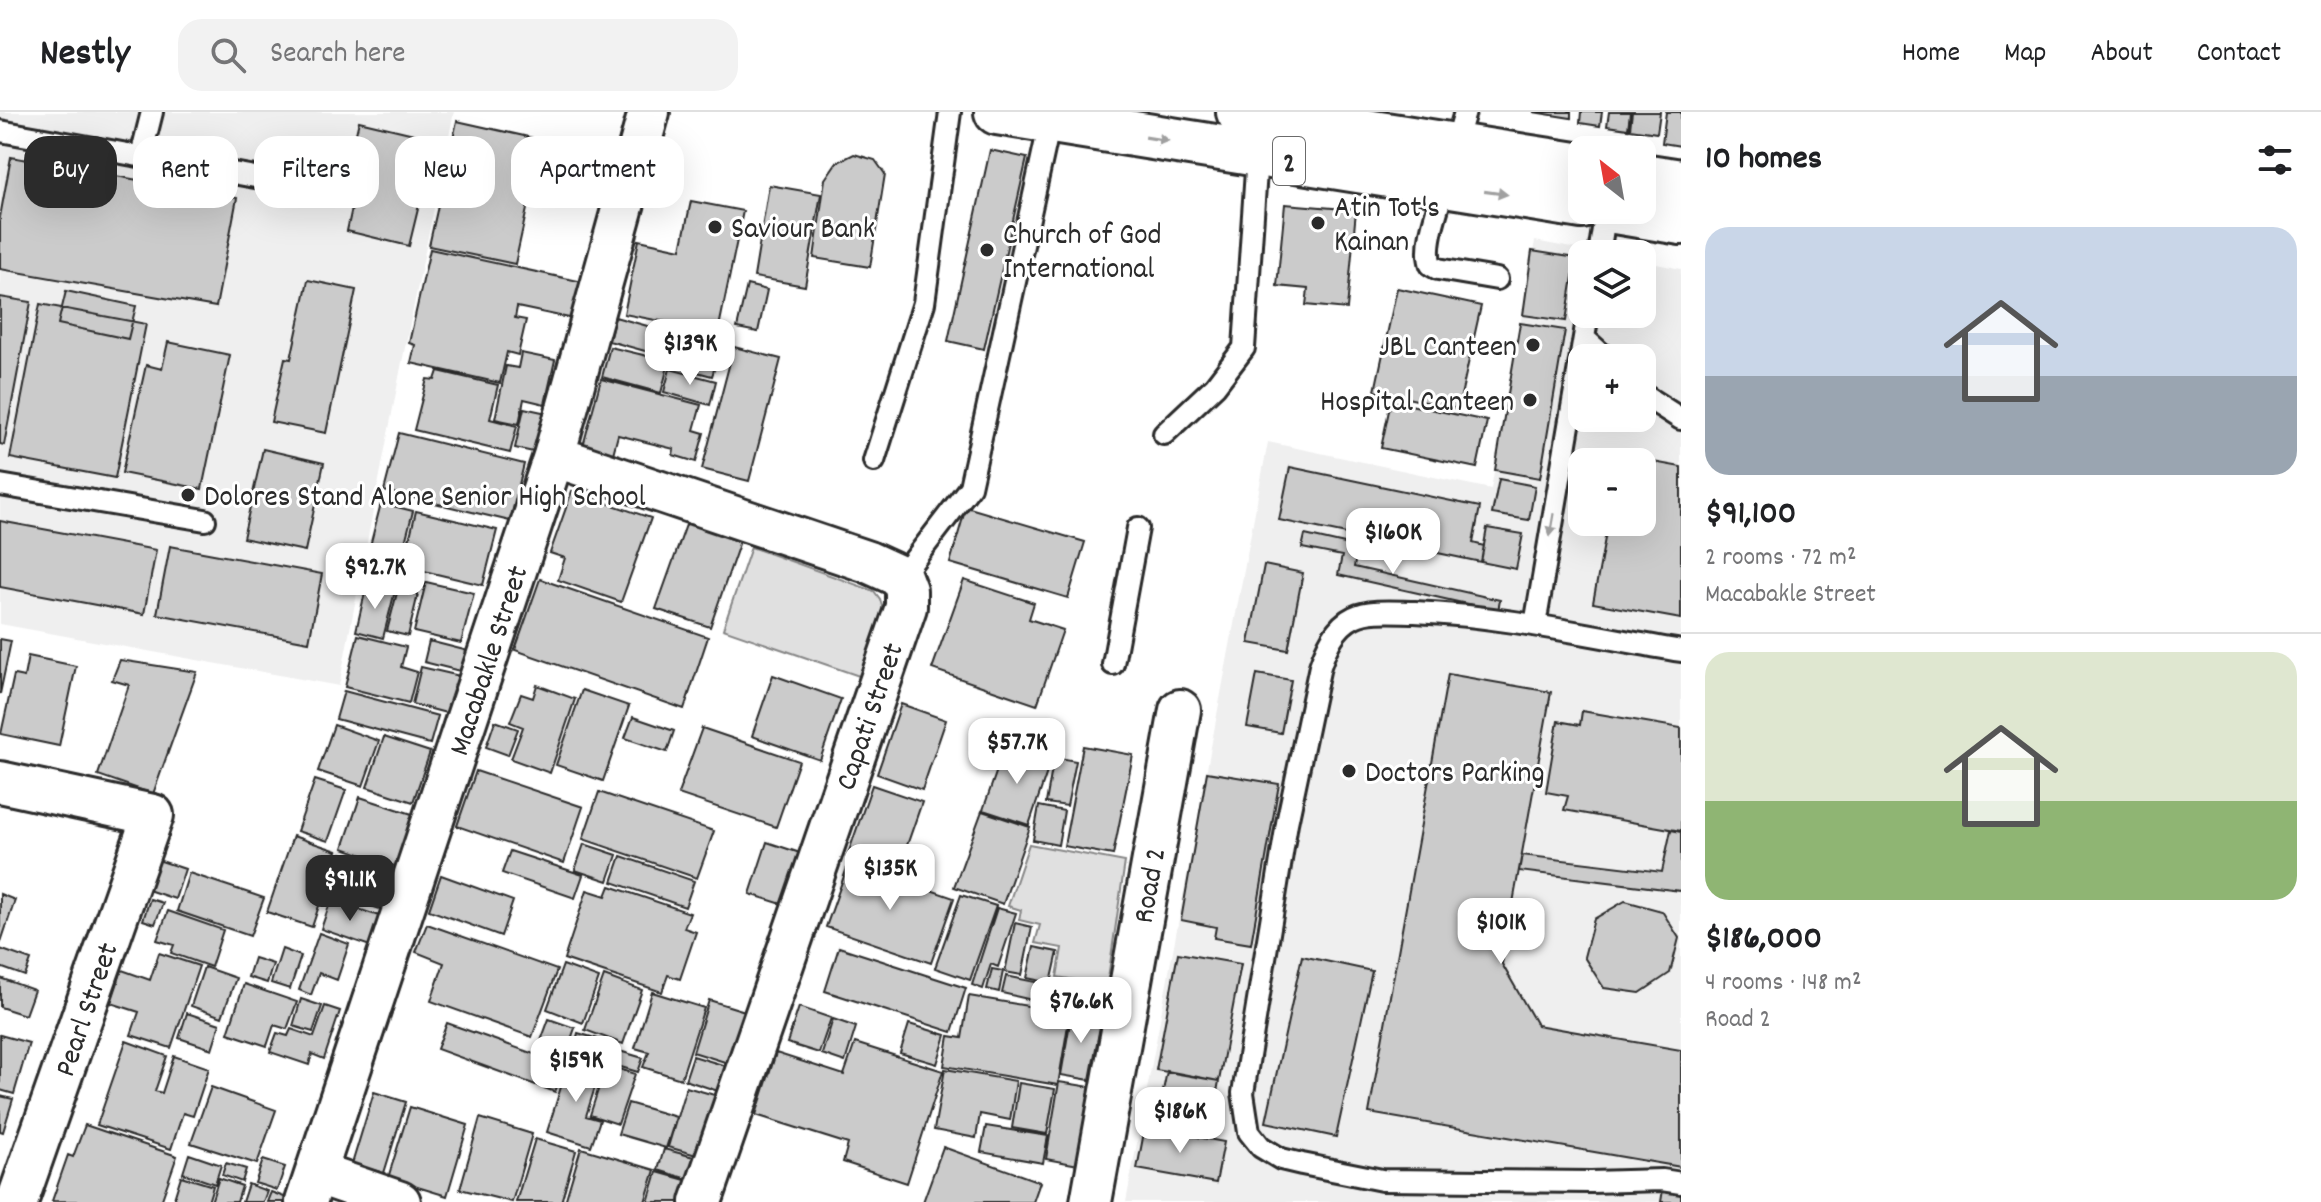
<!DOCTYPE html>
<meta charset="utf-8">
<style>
:root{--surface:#fff;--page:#f2f2f2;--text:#202124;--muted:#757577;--line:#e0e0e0;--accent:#2b2b2b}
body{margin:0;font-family:Dekko,sans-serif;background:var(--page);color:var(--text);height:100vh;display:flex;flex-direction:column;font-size:30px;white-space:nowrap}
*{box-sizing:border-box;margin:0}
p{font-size:26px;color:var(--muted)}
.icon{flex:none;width:44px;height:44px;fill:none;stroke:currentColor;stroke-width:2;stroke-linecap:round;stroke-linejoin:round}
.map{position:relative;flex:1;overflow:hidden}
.details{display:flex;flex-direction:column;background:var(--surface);width:640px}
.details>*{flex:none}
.hud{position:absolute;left:24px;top:24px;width:760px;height:72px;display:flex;gap:16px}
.needle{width:52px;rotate:329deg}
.buttons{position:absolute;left:1568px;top:24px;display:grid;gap:16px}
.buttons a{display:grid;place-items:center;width:88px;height:88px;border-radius:16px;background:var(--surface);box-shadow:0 8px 32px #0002;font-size:40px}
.price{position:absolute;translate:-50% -68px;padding:0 18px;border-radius:16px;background:#fff;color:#222;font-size:26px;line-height:52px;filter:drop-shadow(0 2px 4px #0008)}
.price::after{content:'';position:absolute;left:50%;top:48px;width:24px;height:18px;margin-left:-12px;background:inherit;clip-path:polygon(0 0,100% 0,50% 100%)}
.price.on{background:var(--accent);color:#fff}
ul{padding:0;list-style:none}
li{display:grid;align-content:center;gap:16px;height:424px;padding:0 24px}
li+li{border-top:2px solid var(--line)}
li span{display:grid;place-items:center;height:248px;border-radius:24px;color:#555}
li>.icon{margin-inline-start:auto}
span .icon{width:144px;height:144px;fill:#fffc;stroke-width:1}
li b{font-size:34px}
h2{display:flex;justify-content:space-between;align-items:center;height:96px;padding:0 24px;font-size:34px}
.chip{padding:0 28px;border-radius:24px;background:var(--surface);box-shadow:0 8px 32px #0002;font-size:28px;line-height:72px}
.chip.on{background:var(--accent);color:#fff}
header{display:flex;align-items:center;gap:48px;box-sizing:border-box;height:112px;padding:0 40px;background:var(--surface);border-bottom:2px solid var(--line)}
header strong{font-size:38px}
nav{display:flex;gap:44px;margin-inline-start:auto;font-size:28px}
.search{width:560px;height:72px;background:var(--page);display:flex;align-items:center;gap:20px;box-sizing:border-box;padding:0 28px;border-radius:24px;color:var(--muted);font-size:30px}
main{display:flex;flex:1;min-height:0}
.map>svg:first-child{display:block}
</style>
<header>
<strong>Nestly</strong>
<div class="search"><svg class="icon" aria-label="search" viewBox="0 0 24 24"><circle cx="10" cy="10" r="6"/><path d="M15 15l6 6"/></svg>Search here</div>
<nav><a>Home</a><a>Map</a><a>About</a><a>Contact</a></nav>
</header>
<main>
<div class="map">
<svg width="1681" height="1090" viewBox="0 0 1681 1090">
<rect width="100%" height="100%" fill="#fff"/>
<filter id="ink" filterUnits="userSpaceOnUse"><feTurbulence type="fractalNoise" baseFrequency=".0125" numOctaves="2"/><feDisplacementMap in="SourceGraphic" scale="16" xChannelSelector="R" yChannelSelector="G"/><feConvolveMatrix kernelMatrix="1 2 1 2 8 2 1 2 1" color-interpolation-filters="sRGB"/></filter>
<g filter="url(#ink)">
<path fill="#efefef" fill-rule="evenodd" d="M0 0H454L401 255 339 574 0 512Z
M1535 129 1603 142H1582V202H1642V149L1681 157V1090H1126L1268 330 1491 377ZM1582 246H1642V306H1582ZM1582 350H1642V410H1582Z"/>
<path fill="#e0e0e0" stroke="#868686" stroke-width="2" d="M751 435 874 479 880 487 884 501 862 565 723 517Z
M1029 732 1125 750 1107 873 1057 865 1062 836 1035 831 1040 813 1019 808 1021 798 1008 794Z"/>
<path fill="#cbcbcb" stroke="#2b2b2b" stroke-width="2" d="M1533 0H1571V6Z
M1581 0H1602L1600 14 1580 11Z
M1609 0H1630L1628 17 1607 14Z
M1632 0H1660L1657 21 1630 17Z
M1666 0H1681V34L1662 31Z
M359 9 435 27 409 134 347 119 354 87 341 84Z
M457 9 542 28 515 152 429 134Z
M990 38 1027 46 984 237 948 229Z
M854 42 875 48 885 62 870 155 814 146 825 67 836 51Z
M11 45 237 86 216 195 0 157V105Z
M769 73 821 82 805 174 754 165Z
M691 89 743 99 718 220 624 202 639 128 681 137Z
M1285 92 1356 98 1347 197 1306 193 1308 177 1277 174Z
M430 137 583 170 574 207 517 195 515 206 526 208 518 243 507 240 500 271 411 251 415 233 409 231Z
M1532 139 1576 146 1566 209 1523 203Z
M308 168 356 178 326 321 271 310 285 246 291 247Z
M747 173 767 178 758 220 737 216Z
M1397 176 1481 194 1458 297 1375 279Z
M66 179 136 194 128 227 58 212Z
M0 185 31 190 4 333 0 332Z
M40 192 146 212 115 366 10 346Z
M615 205 662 218 656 242 609 229Z
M1520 211 1565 218 1540 366 1495 358Z
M168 230 230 243 202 377 122 361 146 253 162 257Z
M673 230 719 242 712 264 667 252Z
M610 235 664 248 663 253 668 254 661 281 602 265Z
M734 235 781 247 749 369 702 357Z
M521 241 555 248 545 292 524 287 519 312 495 307 506 254 518 256Z
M670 257 716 269 710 293 664 280Z
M438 259 498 273 490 307 517 314 510 341 414 318 427 267 435 268Z
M601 267 701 293 694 318 704 321 696 350 673 343 674 337 618 323 613 342 583 334Z
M1391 289 1487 309 1477 356 1381 336Z
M524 296 547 301 538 341 515 336Z
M1592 306H1628L1626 314 1591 308Z
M399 321 524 352 510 409 384 379Z
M263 337 324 351 305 439 243 426Z
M1621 344 1681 355V507L1593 491 1608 410H1642V350H1620Z
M1290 355 1480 395 1473 431 1484 434 1481 450 1279 408Z
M1499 367 1535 374 1529 408 1492 402Z
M572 379 651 406 621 490 558 468 565 446 550 441Z
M381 391 413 399 399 454 367 446Z
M966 395 1085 430 1068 486 950 451Z
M416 399 497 418 483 473 403 454Z
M0 409 156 438 144 502 0 475Z
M687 410 740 429 710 515 656 497Z
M1487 416 1523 422 1516 457 1481 450Z
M1305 423 1358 435 1354 455 1500 488 1498 499 1338 463 1342 444 1302 436Z
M170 434 322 462 309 530 157 502Z
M369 452 396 458 393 471 366 464Z
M1264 453 1303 461 1288 538 1249 531Z
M540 467 708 525 684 597 515 538Z
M964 468 1034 491 1029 507 1063 518 1037 593 932 557Z
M426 470 474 481 461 531 414 520Z
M367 472 395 479 383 526 356 519Z
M398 477 418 482 408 524 387 519Z
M358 523 406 535 401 555 417 560 409 591 345 575Z
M0 527 11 529 0 582Z
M429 529 472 540 468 561 424 550Z
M28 544 76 554 59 634 1 622 14 563 24 565Z
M120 548 197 560 153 682 98 663 129 573 112 568Z
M421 555 460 564 450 602 412 592Z
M1257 562 1291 568 1281 621 1247 615Z
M1448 562 1551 580 1502 852 1537 913 1681 938V1055L1369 1001Z
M773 563 841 587 820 648 752 624Z
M537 573 575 587 550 661 511 647 523 615 510 610 521 582 533 586Z
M582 578 629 594 603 669 556 653Z
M344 579 438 604 430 632 336 607Z
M901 592 946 608 922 678 877 662Z
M1582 599 1681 616V719L1564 698 1568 684 1546 680 1558 609 1580 613Z
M633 605 674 619 667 640 625 626Z
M495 609 518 617 508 643 486 635Z
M334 613 379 629 363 674 318 659Z
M702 616 799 649 776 715 678 682Z
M384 625 430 640 413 690 367 675Z
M1083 634 1133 643 1113 743 1064 734Z
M1005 635 1050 651 1029 713 983 698Z
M1054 645 1076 649 1067 694 1046 691Z
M476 659 583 695 564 751 457 714Z
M1207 660 1279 672 1251 832 1214 826 1216 815 1181 808Z
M315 668 346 678 328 729 297 719Z
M872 673 922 690 897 762 847 745Z
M599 680 714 719 697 766 583 727Z
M360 685 415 703 397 755 343 736Z
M1039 694 1064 699 1058 733 1033 728Z
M982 699 1030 715 1003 792 954 775Z
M1671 718 1681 720V779L1519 759 1522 743 1662 760Z
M293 724 337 739 312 815 267 800Z
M767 730 800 741 782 792 750 782Z
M584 732 617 743 608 769 575 758Z
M510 739 583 763 575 786 502 761Z
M341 741 399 761 386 799 328 780Z
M621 744 694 769 685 795 612 770Z
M152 746 185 757 175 787 142 776Z
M849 750 954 786 931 851 826 815Z
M189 761 264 786 250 824 177 799Z
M441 763 513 789 501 824 429 798Z
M610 774 690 801 684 816 696 820 680 867 668 863 662 880 564 847 587 778 606 784Z
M0 782 15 788 1 830 0 829Z
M961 783 996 794 970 868 935 856Z
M150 787 163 791 155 812 143 808Z
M331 788 379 804 370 834 321 817Z
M1625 789 1662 799 1679 826 1670 861 1640 881 1604 876 1584 845 1594 807Z
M997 796 1016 801 998 855 991 852 983 877 972 873Z
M168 799 223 818 211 855 171 841 174 833 157 828Z
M1015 811 1032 815 1022 863 1005 860Z
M427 812 557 858 532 925 431 889 444 851 416 840Z
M319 821 349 832 337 868 319 861 311 883 299 878Z
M839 835 966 876 952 920 825 879Z
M1034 835 1058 840 1051 871 1027 866Z
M0 837 31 848 25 864 0 855Z
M282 837 301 844 290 877 271 871Z
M159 841 199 854 171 936 131 923 139 900 111 891 122 858 150 868Z
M1178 841 1241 852 1219 969 1156 958Z
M1302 844 1372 859 1336 1025 1266 1010Z
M254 846 273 852 267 871 248 865Z
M563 853 599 866 583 911 547 897Z
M204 855 236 866 222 905 191 894Z
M992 857 1003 859 999 880 987 877Z
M604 864 642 878 623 932 585 918Z
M1006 864 1045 872 1041 890 1002 881Z
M0 866 34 878 25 903 0 895Z
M244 872 297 890 287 917 274 913 267 934 228 921Z
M1084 873 1107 877 1103 900 1080 896Z
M652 880 704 896 681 967 643 955 649 940 635 936Z
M969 884 1070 901 1058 973 944 954 949 924 962 926Z
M301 887 322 894 313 920 293 914Z
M709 888 745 899 728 951 693 940Z
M325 894 340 899 324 947 312 942 309 953 270 940 277 921 288 924 291 917 314 925Z
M799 895 831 906 819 941 787 931Z
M1072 899 1102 904 1090 968 1061 963Z
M187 901 220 912 212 937 179 926Z
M549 907 575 916 564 947 538 937Z
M833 907 856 915 845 950 822 942Z
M447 911 565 953 555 980 437 937Z
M909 912 946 923 937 952 900 941Z
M578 921 618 933 616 938 643 946 638 960 573 941Z
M0 923 29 931 14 982 0 978Z
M126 929 167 944 155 979 162 981 174 944 209 956 193 1004 183 1001 171 1037 97 1013Z
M855 931 943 959 907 1071 843 1050 848 1032 756 1003 776 941 844 963Z
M693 944 726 954 718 979 685 968Z
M570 946 601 956 586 1004 600 1008 591 1034 547 1020Z
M606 953 635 962 618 1012 590 1003Z
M945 957 1016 969 1010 1008 980 1002 976 1026 934 1018Z
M1167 959 1219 969 1209 1024 1156 1014Z
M1059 970 1097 976 1084 1054 1046 1047Z
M1019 971 1055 977 1047 1022 1012 1016Z
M211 975 276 998 257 1052 191 1031Z
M686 975 718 984 700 1044 668 1035Z
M374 980 406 990 384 1061 352 1052Z
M0 984 13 987 3 1020 0 1019Z
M628 991 676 1005 666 1036 618 1022Z
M410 995 468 1013 447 1084 388 1066Z
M480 1006 532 1022 512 1090 460 1077Z
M85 1013 177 1044 161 1090 52 1089 68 1043 73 1045Z
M986 1014 1048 1024 1043 1051 981 1040Z
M1145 1015 1224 1030 1216 1071 1137 1057Z
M535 1027 576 1039 561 1090H516Z
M943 1035 1040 1070 1033 1090H923Z
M581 1036 655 1058 645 1090H565Z
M664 1037 701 1047 694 1069 658 1058Z
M189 1042 221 1053 215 1072 183 1061Z
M263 1048 285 1055 277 1078 255 1071Z
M226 1051 246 1057 242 1070 222 1063Z
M657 1060 689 1069 682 1090H648Z
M181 1064 213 1074 208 1090H173Z
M219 1066 242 1074 237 1090H211Z
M1664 1071 1681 1074V1090H1661Z
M248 1072 267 1079 263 1090H242Z
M271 1080 292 1088V1090H267Z"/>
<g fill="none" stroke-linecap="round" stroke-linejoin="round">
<defs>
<path id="lane" d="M0 19 255 65
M1454 38 1465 0
M141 44 152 0
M1446 69C1440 91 1423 132 1431 153L1438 157 1497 167
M1599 142 1606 98
M1584 226 1606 246
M1642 282 1681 307
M1164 322 1215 274 1244 236 1257 44
M874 349 924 191 950 0
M0 373 205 408
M901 465 970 375 1050 10
M1535 513 1588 202
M1681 539C1592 524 1505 504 1415 500 1397 500 1370 497 1354 505 1335 514 1326 536 1320 554L1287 711 1243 981 1249 1020 1261 1035 1281 1047 1302 1052 1382 1068 1591 1070 1662 1068 1681 1071
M1113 552 1138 416"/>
<path id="street" d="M554 344 868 450 901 465 906 478V495L701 1090
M0 670 153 703 17 1090
M316 1061 400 1090
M306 1090 554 344 649 0
M1091 1090 1180 598"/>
<path id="highway" d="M997 0 1582 94
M1239 0 1582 54
M1642 64 1681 70
M1609 98 1681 110"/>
</defs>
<use href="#lane" stroke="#2b2b2b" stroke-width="26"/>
<use href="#street" stroke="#2b2b2b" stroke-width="46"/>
<use href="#highway" stroke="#2b2b2b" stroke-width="50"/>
<use href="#lane" stroke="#fff" stroke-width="20"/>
<use href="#street" stroke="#fff" stroke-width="40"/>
<use href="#highway" stroke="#fff" stroke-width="44"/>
</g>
<defs><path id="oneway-solid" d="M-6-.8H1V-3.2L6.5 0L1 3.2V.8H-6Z" transform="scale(2)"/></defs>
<g fill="#a0a0a0">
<use href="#oneway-solid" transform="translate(1157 27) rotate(9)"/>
<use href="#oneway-solid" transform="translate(1496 81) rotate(8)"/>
<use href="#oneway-solid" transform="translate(1552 413) rotate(100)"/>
</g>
</g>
<g fill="#2b2b2b" stroke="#fff" stroke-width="3">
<circle cx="1318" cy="111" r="8"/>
<circle cx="715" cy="115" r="8"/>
<circle cx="987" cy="138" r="8"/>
<circle cx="1533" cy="233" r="8"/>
<circle cx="1530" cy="288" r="8"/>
<circle cx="188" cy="383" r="8"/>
<circle cx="1349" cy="659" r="8"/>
</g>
<g text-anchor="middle" stroke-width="6" stroke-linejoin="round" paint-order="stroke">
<rect fill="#fff" stroke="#6b6b6b" stroke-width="2" x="1273" y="25" width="32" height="48" rx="6"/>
<g font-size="28" font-weight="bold" fill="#2b2b2b">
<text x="1289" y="59">2</text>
</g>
<g font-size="30" fill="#2b2b2b" stroke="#fff" text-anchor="start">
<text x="1334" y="104">Atin Tot's<tspan x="1334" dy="34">Kainan</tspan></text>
<text x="731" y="125">Saviour Bank</text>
<text x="1003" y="131">Church of God<tspan x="1003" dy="34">International</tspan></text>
<text x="1517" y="243" text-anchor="end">JBL Canteen</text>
<text x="1514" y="298" text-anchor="end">Hospital Canteen</text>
<text x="204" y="393">Dolores Stand Alone Senior High School</text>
<text x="1365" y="669">Doctors Parking</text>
</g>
<g font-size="30" fill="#2b2b2b" stroke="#fff">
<text transform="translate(487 548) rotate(-72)" y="10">Macabakle Street</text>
<text transform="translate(868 604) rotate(-71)" y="10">Capati Street</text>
<text transform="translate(1148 773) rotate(-80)" y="10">Road 2</text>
<text transform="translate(85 897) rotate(-71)" y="10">Pearl Street</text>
</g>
</g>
</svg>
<div class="buttons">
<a><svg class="needle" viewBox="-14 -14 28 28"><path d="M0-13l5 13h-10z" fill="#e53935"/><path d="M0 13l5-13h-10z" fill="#757577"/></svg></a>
<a><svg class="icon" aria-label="layers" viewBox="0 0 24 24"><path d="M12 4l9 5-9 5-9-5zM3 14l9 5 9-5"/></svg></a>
<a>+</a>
<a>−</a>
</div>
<b class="price" style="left:690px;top:275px">$139K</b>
<b class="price" style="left:1393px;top:464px">$160K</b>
<b class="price" style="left:375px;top:499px">$92.7K</b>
<b class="price" style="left:1017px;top:674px">$57.7K</b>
<b class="price" style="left:890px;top:800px">$135K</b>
<b class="price on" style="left:350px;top:811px">$91.1K</b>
<b class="price" style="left:1501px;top:854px">$101K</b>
<b class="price" style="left:1081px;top:933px">$76.6K</b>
<b class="price" style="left:576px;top:992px">$159K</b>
<b class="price" style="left:1180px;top:1043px">$186K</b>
<div class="hud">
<a class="chip on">Buy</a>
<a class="chip">Rent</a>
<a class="chip">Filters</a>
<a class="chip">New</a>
<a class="chip">Apartment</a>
</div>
</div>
<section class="details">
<h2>10 homes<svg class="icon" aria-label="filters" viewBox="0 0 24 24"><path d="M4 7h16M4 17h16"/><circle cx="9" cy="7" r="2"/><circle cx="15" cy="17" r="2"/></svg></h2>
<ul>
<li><span style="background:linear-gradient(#c9d6e8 60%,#9aa5b1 0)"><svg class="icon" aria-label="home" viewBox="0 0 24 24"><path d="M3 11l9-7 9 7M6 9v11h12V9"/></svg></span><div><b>$91,100</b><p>2 rooms · 72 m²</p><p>Macabakle Street</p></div></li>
<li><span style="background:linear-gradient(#dfe7d0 60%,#8fb573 0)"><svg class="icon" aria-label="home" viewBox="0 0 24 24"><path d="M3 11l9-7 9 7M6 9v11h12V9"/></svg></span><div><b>$186,000</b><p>4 rooms · 148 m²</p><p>Road 2</p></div></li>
</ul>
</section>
</main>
